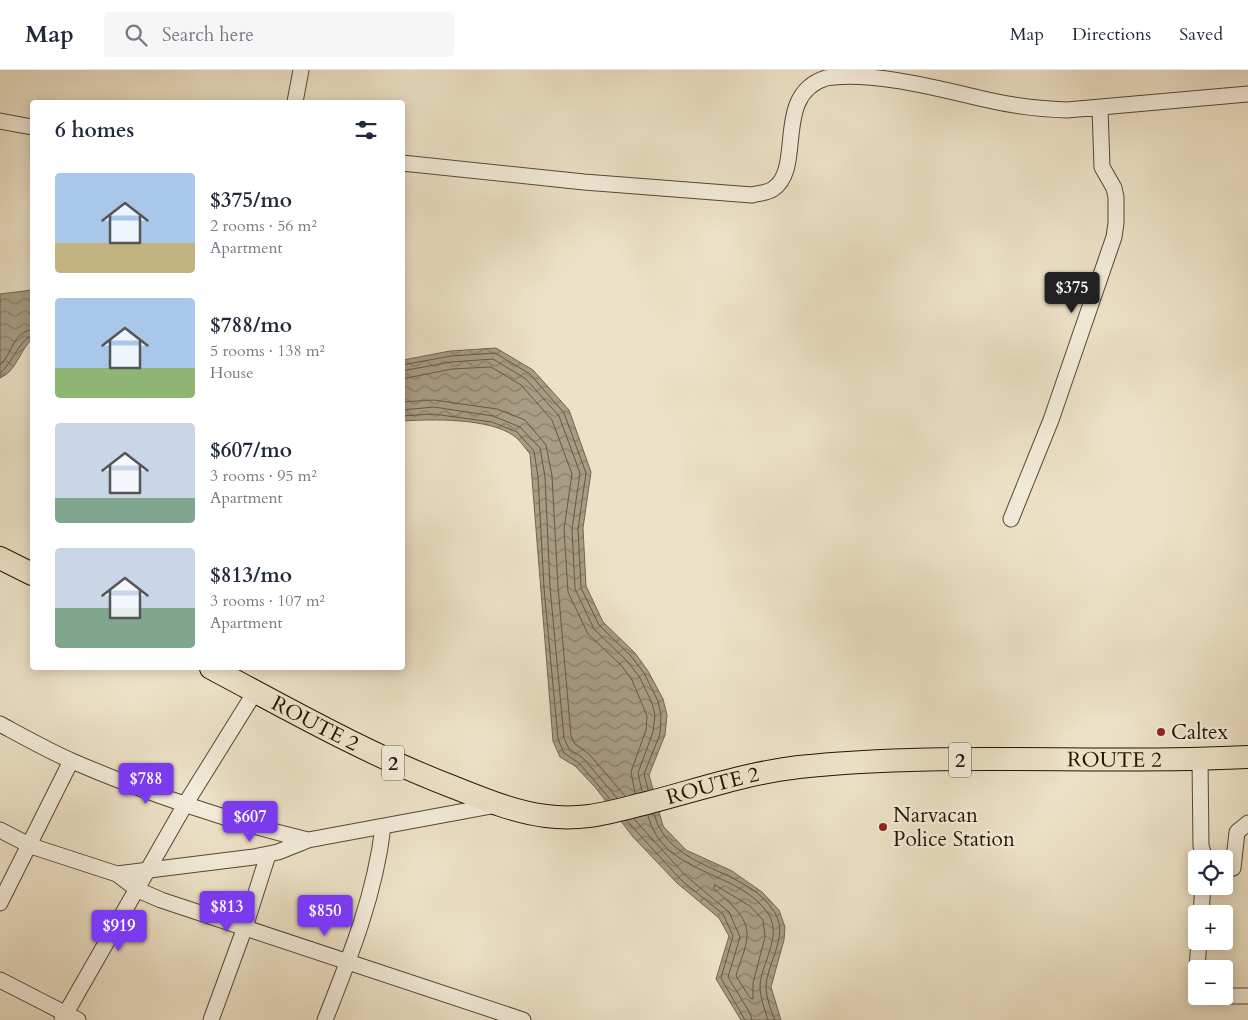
<!DOCTYPE html>
<meta charset="utf-8">
<style>
:root{--surface:#fff;--page:#f6f6f7;--text:#1f2937;--muted:#747a83;--line:#e0e1e3;--accent:#7c3aed}
body{margin:0;font-family:Cardo,serif;background:var(--page);color:var(--text);height:100vh;display:flex;flex-direction:column;font-size:19px;white-space:nowrap}
*{box-sizing:border-box;margin:0}
p{font-size:16px;color:var(--muted)}
.icon{flex:none;width:28px;height:28px;fill:none;stroke:currentColor;stroke-width:2;stroke-linecap:round;stroke-linejoin:round}
.map{position:relative;flex:1;overflow:hidden}
.side{position:absolute;left:30px;top:30px;width:375px;height:570px;display:flex;flex-direction:column;background:var(--surface);border-radius:5px;box-shadow:0 2px 12px #0003}
.side>*{flex:none}
.tools{position:absolute;left:1188px;top:780px;display:grid;gap:10px}
.tools a{display:grid;place-items:center;width:45px;height:45px;border-radius:5px;background:var(--surface);box-shadow:0 2px 12px #0003;font-size:25px}
.price{position:absolute;translate:-50% -42px;padding:0 11px;border-radius:5px;background:var(--accent);color:#fff;font-size:16px;line-height:32px;filter:drop-shadow(0 1px 2px #0008)}
.price::after{content:'';position:absolute;left:50%;top:30px;width:15px;height:11px;margin-left:-8px;background:inherit;clip-path:polygon(0 0,100% 0,50% 100%)}
.price.active{background:#222;color:#fff}
ul{padding:0;list-style:none}
li{display:flex;align-items:center;gap:15px;height:125px;padding:0 25px}
li span{display:grid;place-items:center;flex:none;width:140px;height:100px;border-radius:5px;color:#555}
li>.icon{margin-inline-start:auto}
span .icon{width:60px;height:60px;fill:#fffc;stroke-width:1}
li b{font-size:21px}
h2{display:flex;justify-content:space-between;align-items:center;height:60px;padding:0 25px;font-size:21px}
header{display:flex;align-items:center;gap:30px;box-sizing:border-box;height:70px;padding:0 25px;background:var(--surface);border-bottom:1px solid var(--line)}
header strong{font-size:24px}
nav{display:flex;gap:28px;margin-inline-start:auto;font-size:18px}
.search{width:350px;height:45px;background:var(--page);display:flex;align-items:center;gap:12px;box-sizing:border-box;padding:0 18px;border-radius:5px;color:var(--muted);font-size:19px}
.map>svg:first-child{display:block}
</style>
<header>
<strong>Map</strong>
<div class="search"><svg class="icon" aria-label="search" viewBox="0 0 24 24"><circle cx="10" cy="10" r="6"/><path d="M15 15l6 6"/></svg>Search here</div>
<nav><a>Map</a><a>Directions</a><a>Saved</a></nav>
</header>
<div class="map">
<svg width="1248" height="950" viewBox="0 0 1248 950">
<defs>
<pattern id="water-waves" width="16" height="10" patternUnits="userSpaceOnUse" patternTransform="scale(1.25)"><rect width="16" height="10" fill="#a89c84"/><path d="M0 5q4-4 8 0t8 0" fill="none" stroke="#887e6a"/></pattern>
</defs>
<rect width="100%" height="100%" fill="#ede2c7"/>
<filter id="stains"><feTurbulence type="fractalNoise" baseFrequency=".004" numOctaves="4"/><feColorMatrix values="0 0 0 0 .2 0 0 0 0 .09 0 0 0 0 .02 0 0 0 .5 -.17"/></filter>
<radialGradient id="worn" r=".72"><stop offset=".6" stop-color="#630" stop-opacity="0"/><stop offset="1" stop-color="#630" stop-opacity=".3"/></radialGradient>
<path fill="url(#water-waves)" stroke="#726650" d="M32 220V269C19 281 17 301 0 308V224Z
M496 278 533 300 569 340 591 402 583 458 586 516 603 552 635 583 648 601 663 629 667 645 665 665 649 705 663 756 686 780 732 801 762 822 779 840 785 857 784 870 771 917 781 950H741L716 909 729 866 719 848 677 813 633 767 595 717 575 696 560 687 553 671 530 384C525 378 520 370 514 366 490 348 432 349 403 351V290L450 281Z"/>
<g fill="none" stroke-linecap="round" stroke-linejoin="round">
<path stroke="#655843" stroke-width="1" d="M0 295C12 285 13 261 32 260
M402 295 451 286 495 283 530 304 564 343 586 403 578 459 581 518 599 555 631 586 644 603 658 631 661 645 660 664 644 704 648 720
M402 301 451 292 493 289 526 309 559 346 580 403 572 459 575 519 594 559 626 590 639 606 652 633 655 645 653 662 638 703 642 721
M0 303C13 293 20 268 32 266
M402 309 452 299 491 297 521 315 552 350 572 404 564 459 568 522 588 564 621 595 632 610 647 646 646 660 631 702 635 723
M402 332 434 330 497 339 525 350 546 375 552 406 558 517 571 666 575 674 589 684 625 726
M402 340 434 337 493 346 520 357 540 378 545 407 550 517 564 668 569 679 583 688 617 728
M402 346 433 344 492 352 517 362 534 381 538 407 544 518 558 669 564 683 579 693 610 729
M654 744C669 802 748 796 775 843 789 867 767 892 766 917 766 926 771 942 775 950
M648 746C664 807 740 799 769 845 782 867 761 894 760 916 760 927 765 940 768 950
M634 749 685 805 729 842 740 867 728 907 750 943 752 950
M627 751 681 810 723 844 733 866 721 908 745 950
M715 815 750 836 763 850 765 867 753 913V929L750 928 736 906C739 893 746 880 747 867 749 847 728 831 714 819Z"/>
<defs>
<path id="minor" d="M295 32 301 0
M0 51 32 57
M402 93 584 112 752 125C759 123 767 123 773 119 805 98 772 25 826 8 870 0 944 20 988 30 1014 36 1040 39 1067 40L1248 24
M1011 449 1051 350 1114 167 1116 153V127L1114 118 1102 97 1100 38
M0 654C24 667 47 680 72 691 143 722 232 752 308 770
M1200 690 1201 776 1205 789
M0 760 31 776 117 804 254 787 278 782 308 770 497 735
M1233 798 1237 762 1248 753
M117 804 138 820 161 830 523 950
M0 833 71 691
M1201 844 1203 816
M1197 899 1199 871
M0 910 78 950
M1214 926H1248
M62 950 186 733 255 622
M211 950 245 857 268 785
M325 950C350 887 375 825 383 757"/>
<g id="highway">
<path d="M0 488 32 504"/>
<path id="s1" d="M211 598C290 640 369 685 453 717 483 729 514 742 546 746 584 751 610 742 647 733 697 720 747 703 799 697 948 681 1099 695 1248 687"/>
</g>
</defs>
<use href="#minor" stroke="#554833" stroke-width="17"/>
<use href="#highway" stroke="#221402" stroke-width="24"/>
<use href="#minor" stroke="#f3ecdb" stroke-width="15"/>
<use href="#highway" stroke="#ede2c7" stroke-width="22"/>
</g>
<g fill="#8f2418" stroke="#f3ecdb" stroke-width="2">
<circle cx="1161" cy="662" r="5"/>
<circle cx="883" cy="757" r="5"/>
</g>
<g text-anchor="middle" stroke-width="4.5" stroke-linejoin="round" paint-order="stroke">
<g fill="#f3ecdb" stroke="#615543" stroke-width="1">
<rect x="949" y="672.5" width="22" height="35" rx="4"/>
<rect x="382" y="675.5" width="22" height="35" rx="4"/>
</g>
<g font-size="20" font-weight="bold" fill="#221402">
<text x="960" y="697">2</text>
<text x="393" y="700">2</text>
</g>
<g font-size="21" fill="#221402" stroke="#f3ecdb">
<text dy="7" stroke="none"><textPath href="#s1" startOffset="118">ROUTE 2</textPath></text>
<text dy="7" stroke="none"><textPath href="#s1" startOffset="942">ROUTE 2</textPath></text>
<text dy="7" stroke="none"><textPath href="#s1" startOffset="538">ROUTE 2</textPath></text>
</g>
<g font-size="21" fill="#221402" stroke="#f3ecdb" text-anchor="start">
<text x="1171" y="669">Caltex</text>
<text x="893" y="752">Narvacan<tspan x="893" dy="24">Police Station</tspan></text>
</g>
</g>
<rect width="100%" height="100%" filter="url(#stains)"/>
<rect width="100%" height="100%" fill="url(#worn)"/>
</svg>
<div class="tools">
<a><svg class="icon" aria-label="locate" viewBox="0 0 24 24"><circle cx="12" cy="12" r="6"/><path d="M12 2v4M12 18v4M2 12h4M18 12h4"/></svg></a>
<a>+</a>
<a>−</a>
</div>
<b class="price active" style="left:1072px;top:244px">$375</b>
<b class="price" style="left:146px;top:735px">$788</b>
<b class="price" style="left:250px;top:773px">$607</b>
<b class="price" style="left:227px;top:863px">$813</b>
<b class="price" style="left:325px;top:867px">$850</b>
<b class="price" style="left:119px;top:882px">$919</b>
<section class="side">
<h2>6 homes<svg class="icon" aria-label="filters" viewBox="0 0 24 24"><path d="M4 7h16M4 17h16"/><circle cx="9" cy="7" r="2"/><circle cx="15" cy="17" r="2"/></svg></h2>
<ul>
<li><span style="background:linear-gradient(#a9c7e8 70%,#c2b280 0)"><svg class="icon" aria-label="home" viewBox="0 0 24 24"><path d="M3 11l9-7 9 7M6 9v11h12V9"/></svg></span><div><b>$375/mo</b><p>2 rooms · 56 m²</p><p>Apartment</p></div></li>
<li><span style="background:linear-gradient(#a9c7e8 70%,#8fb573 0)"><svg class="icon" aria-label="home" viewBox="0 0 24 24"><path d="M3 11l9-7 9 7M6 9v11h12V9"/></svg></span><div><b>$788/mo</b><p>5 rooms · 138 m²</p><p>House</p></div></li>
<li><span style="background:linear-gradient(#c9d6e8 75%,#7fa58c 0)"><svg class="icon" aria-label="home" viewBox="0 0 24 24"><path d="M3 11l9-7 9 7M6 9v11h12V9"/></svg></span><div><b>$607/mo</b><p>3 rooms · 95 m²</p><p>Apartment</p></div></li>
<li><span style="background:linear-gradient(#c9d6e8 60%,#7fa58c 0)"><svg class="icon" aria-label="home" viewBox="0 0 24 24"><path d="M3 11l9-7 9 7M6 9v11h12V9"/></svg></span><div><b>$813/mo</b><p>3 rooms · 107 m²</p><p>Apartment</p></div></li>
</ul>
</section>
</div>
